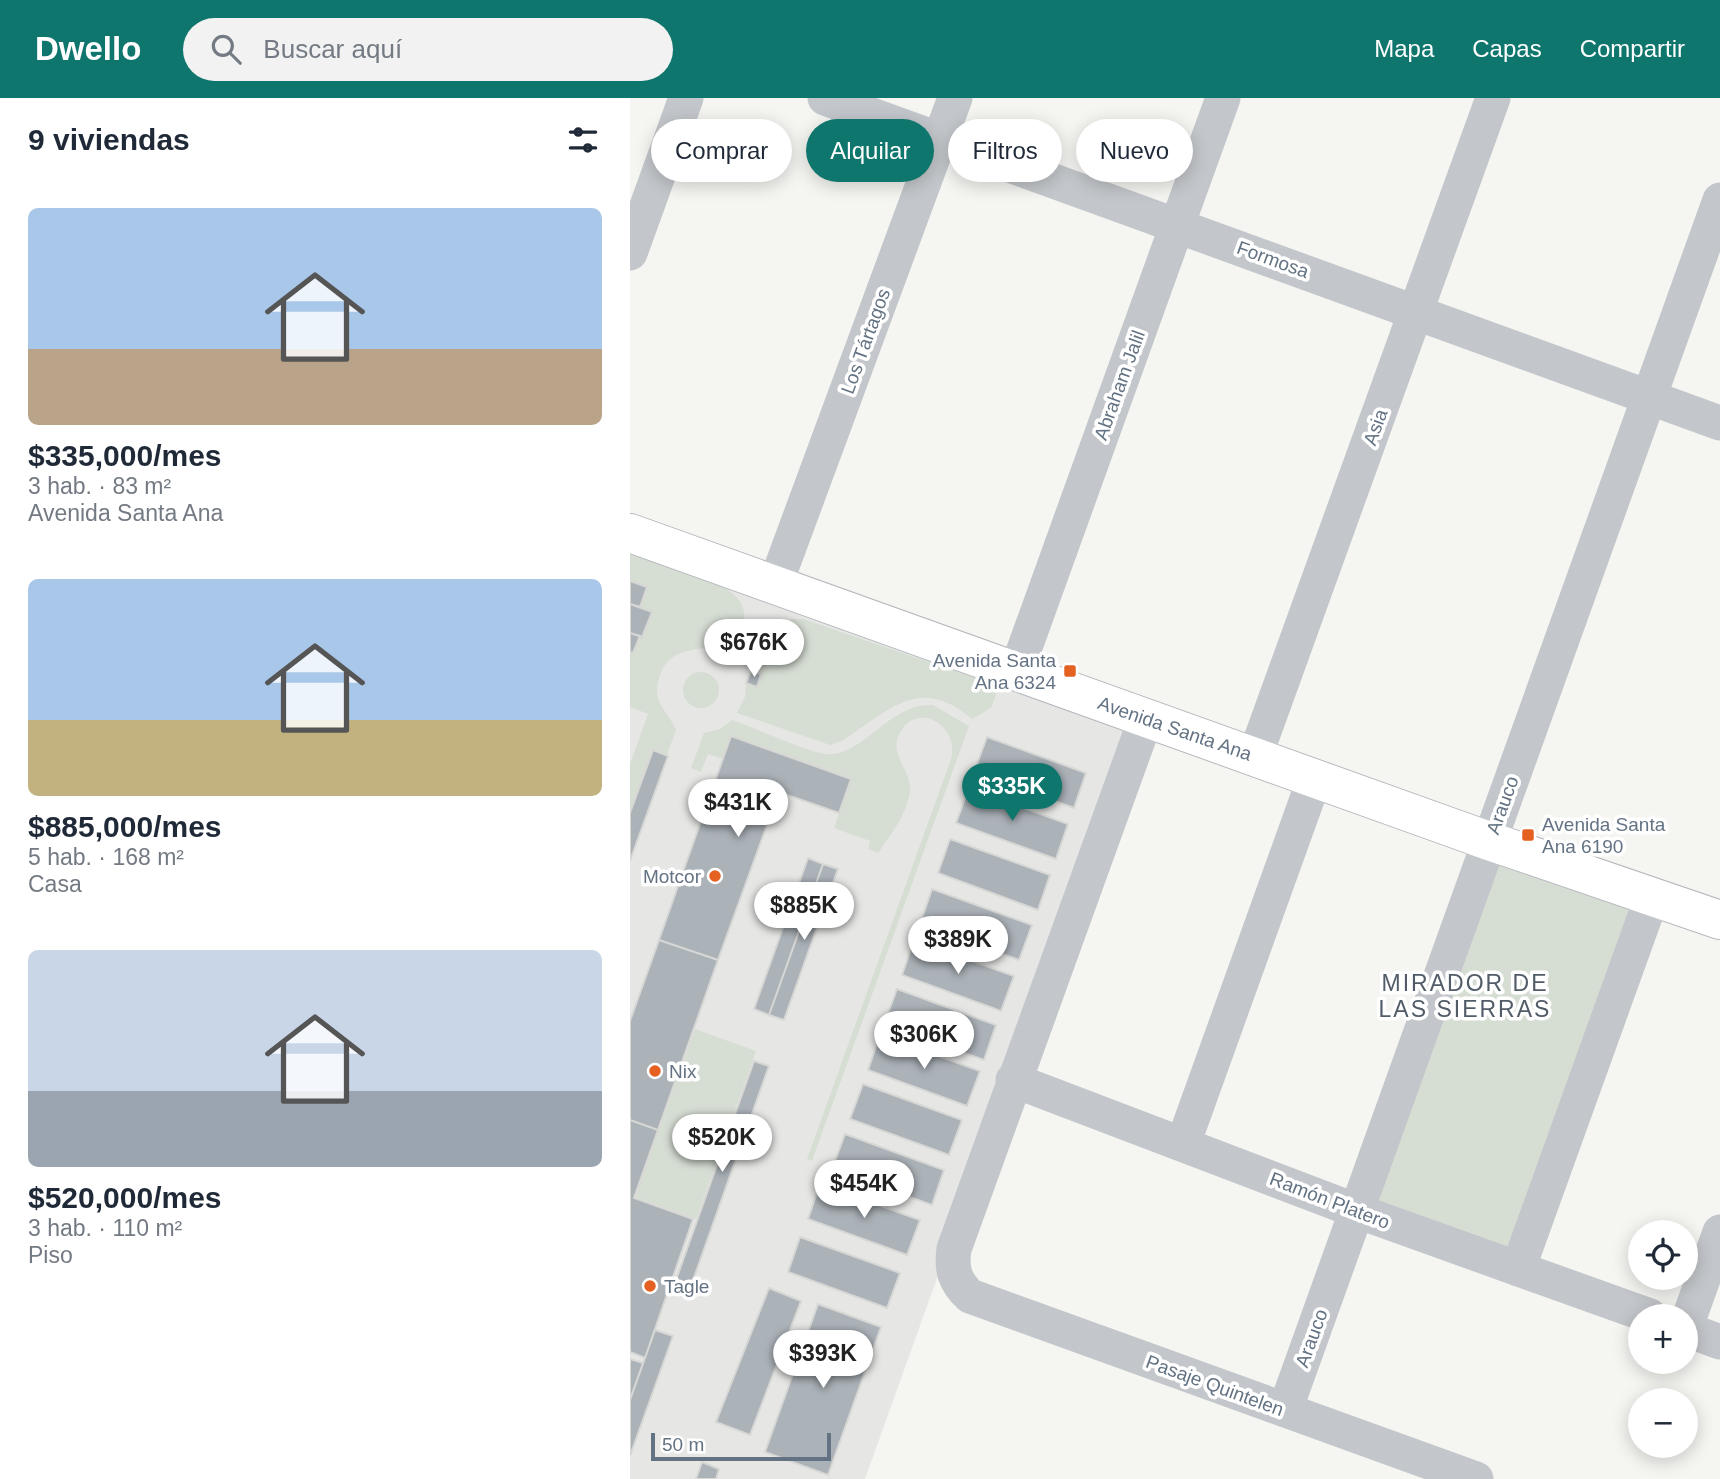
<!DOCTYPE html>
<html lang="es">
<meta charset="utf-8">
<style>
:root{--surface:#fff;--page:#f2f2f3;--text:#1f2937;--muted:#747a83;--accent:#0f766e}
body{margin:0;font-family:Helvetica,sans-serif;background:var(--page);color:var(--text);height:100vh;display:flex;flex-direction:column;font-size:26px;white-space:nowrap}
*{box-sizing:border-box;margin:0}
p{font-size:23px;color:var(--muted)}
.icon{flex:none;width:38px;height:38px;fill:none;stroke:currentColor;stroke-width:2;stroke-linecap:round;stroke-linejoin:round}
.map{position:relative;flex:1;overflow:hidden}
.sheet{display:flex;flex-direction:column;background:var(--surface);width:630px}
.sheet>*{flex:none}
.banner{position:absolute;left:21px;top:21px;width:665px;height:63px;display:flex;gap:14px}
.controls{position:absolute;left:998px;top:1122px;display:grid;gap:14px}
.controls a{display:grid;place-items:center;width:70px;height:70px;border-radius:50%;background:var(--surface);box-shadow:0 4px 18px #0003;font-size:35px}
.scale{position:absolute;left:21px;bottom:18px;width:180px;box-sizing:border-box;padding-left:7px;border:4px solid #647383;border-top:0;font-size:19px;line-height:24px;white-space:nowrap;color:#647383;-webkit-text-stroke:5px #fff;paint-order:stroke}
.price{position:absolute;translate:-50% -60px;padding:0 16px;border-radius:24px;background:#fff;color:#222;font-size:23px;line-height:46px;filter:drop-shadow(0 2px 4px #0008)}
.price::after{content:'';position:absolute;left:50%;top:42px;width:21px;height:16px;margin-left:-10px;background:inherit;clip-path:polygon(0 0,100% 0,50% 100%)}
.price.on{background:var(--accent);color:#fff}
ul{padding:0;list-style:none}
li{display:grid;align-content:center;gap:14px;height:371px;padding:0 28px}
li span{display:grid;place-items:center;height:217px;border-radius:10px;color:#555}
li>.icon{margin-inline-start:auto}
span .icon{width:126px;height:126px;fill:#fffc;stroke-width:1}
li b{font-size:30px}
h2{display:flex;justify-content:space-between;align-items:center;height:84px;padding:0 28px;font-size:30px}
.tag{padding:0 24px;border-radius:32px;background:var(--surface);box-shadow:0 4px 18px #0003;font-size:24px;line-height:63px}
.tag.on{background:var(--accent);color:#fff}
header{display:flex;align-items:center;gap:42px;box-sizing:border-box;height:98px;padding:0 35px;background:var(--accent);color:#fff}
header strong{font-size:33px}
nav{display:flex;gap:38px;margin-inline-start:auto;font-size:24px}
.search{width:490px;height:63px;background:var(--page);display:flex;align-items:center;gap:18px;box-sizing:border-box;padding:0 24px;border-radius:38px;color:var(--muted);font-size:26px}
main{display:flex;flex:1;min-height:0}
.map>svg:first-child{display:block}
</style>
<header>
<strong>Dwello</strong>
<div class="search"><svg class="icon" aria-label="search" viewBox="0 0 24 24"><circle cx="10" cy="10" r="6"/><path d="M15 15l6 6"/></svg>Buscar aquí</div>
<nav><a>Mapa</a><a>Capas</a><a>Compartir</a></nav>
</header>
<main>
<section class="sheet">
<h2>9 viviendas<svg class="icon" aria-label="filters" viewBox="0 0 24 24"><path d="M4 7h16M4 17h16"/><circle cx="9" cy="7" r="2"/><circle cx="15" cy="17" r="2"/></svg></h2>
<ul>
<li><span style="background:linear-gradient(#a9c7e8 65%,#b9a48a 0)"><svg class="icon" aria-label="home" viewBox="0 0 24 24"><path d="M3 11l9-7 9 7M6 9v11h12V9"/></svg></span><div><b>$335,000/mes</b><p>3 hab. · 83 m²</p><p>Avenida Santa Ana</p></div></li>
<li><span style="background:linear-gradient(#a9c7e8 65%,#c2b280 0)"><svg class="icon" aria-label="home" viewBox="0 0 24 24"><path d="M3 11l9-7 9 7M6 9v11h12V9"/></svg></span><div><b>$885,000/mes</b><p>5 hab. · 168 m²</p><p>Casa</p></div></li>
<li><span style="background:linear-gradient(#c9d6e8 65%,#9aa5b1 0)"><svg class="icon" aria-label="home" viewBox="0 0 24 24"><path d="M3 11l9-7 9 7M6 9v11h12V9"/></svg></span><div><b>$520,000/mes</b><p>3 hab. · 110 m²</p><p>Piso</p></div></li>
</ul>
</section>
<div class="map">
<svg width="1090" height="1381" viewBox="0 0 1090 1381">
<rect width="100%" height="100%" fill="#f5f6f2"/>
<path fill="#e6e7e5" d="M0 453 503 634 235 1381H0Z"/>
<path fill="#d6ddd3" d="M0 454C26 463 127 485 113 523 109 533 96 544 85 547 60 555 36 549 28 584 23 607 39 614 46 632L37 657 22 652 0 714V666L18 616 0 609V554L3 555 9 539H12L22 514 10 509 17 489 0 482Z
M162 521H173L369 588 361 610 342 621C289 576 260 612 212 643L200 647 107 615 115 599 116 586 127 589 132 577 120 572 150 528Z
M53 592a18 18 0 1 1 36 0a18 18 0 1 1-36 0Z
M303 607 339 628 182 1063 177 1061 321 661C330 626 286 603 270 635 258 656 281 671 280 692 278 715 261 736 248 755L238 751 240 743 204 730 221 680 101 638 93 661 78 656 71 674 61 670 74 635 90 631 102 622C125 630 175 653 195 656 233 660 259 604 303 607Z
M862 760 1008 813 886 1153 740 1100Z
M65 931 126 953 66 1121 5 1099Z"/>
<path fill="#abb2b8" stroke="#d7d7d5" stroke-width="2" d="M0 483 17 489 10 509 0 506Z
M0 506 22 514 12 539 0 535Z
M0 535 10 538 3 555 0 554Z
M121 573 131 576 127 589 116 585Z
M101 638 221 681 209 715 149 694 88 862 29 842Z
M357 639 456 675 444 710 344 674Z
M23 652 38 658 0 763V715Z
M339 690 438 726 426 761 326 725Z
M320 741 420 777 408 812 308 775Z
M178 760 193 766 139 917 124 911Z
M193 766 208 771 154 922 139 917Z
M302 791 402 827 389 862 290 826Z
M29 842 88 862 28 1032 0 1022V923Z
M284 842 384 878 371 913 272 877Z
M267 891 366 927 354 962 254 926Z
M250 937 350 973 337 1008 238 972Z
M124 963 139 968 61 1188 46 1182Z
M233 986 332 1022 319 1057 220 1021Z
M0 1022 28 1032 4 1100 63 1121 15 1260 0 1254Z
M215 1036 314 1072 302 1107 202 1071Z
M190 1086 290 1122 277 1157 178 1121Z
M170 1139 270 1175 257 1210 158 1174Z
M139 1190 171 1203 120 1337 86 1324Z
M188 1206 251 1229 198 1377 135 1354Z
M25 1232 43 1238 0 1358V1302Z
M0 1261 13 1265 0 1302Z
M72 1364 89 1371 86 1381H66Z"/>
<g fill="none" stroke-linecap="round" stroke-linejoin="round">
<defs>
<path id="major" d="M0 435 859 743 1090 822"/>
</defs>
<use href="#major" stroke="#b6babe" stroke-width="40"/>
<path stroke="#c3c6ca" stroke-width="35" d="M195 0 1090 325
M0 155 56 0
M145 487 325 0
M386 574 593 0
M516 620 324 1151C321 1172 325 1184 340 1198L846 1381
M625 658 863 0
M383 982 727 1113 1020 1218
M553 1046 685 679
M888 1171 1022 799
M1055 1231 1090 1134
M1055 1231 1090 1244
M655 1312 1090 102"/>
<use href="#major" stroke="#fff" stroke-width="38"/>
</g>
<g fill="#e56122" stroke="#fff" stroke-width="2.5">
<rect x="433" y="566" width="14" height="14" rx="3.5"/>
<rect x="891" y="730" width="14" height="14" rx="3.5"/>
<circle cx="85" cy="778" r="7"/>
<circle cx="25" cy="973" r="7"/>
<circle cx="20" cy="1188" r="7"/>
</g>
<g text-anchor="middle" stroke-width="7" stroke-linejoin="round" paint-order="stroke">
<g font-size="19" fill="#647383" stroke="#fff">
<text transform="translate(643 161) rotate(20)" y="7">Formosa</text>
<text transform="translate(235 243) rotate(-70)" y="7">Los Tártagos</text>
<text transform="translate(489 287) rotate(-70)" y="7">Abraham Jalil</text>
<text transform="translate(745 329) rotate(-70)" y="7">Asia</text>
<text transform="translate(545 630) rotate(19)" y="7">Avenida Santa Ana</text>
<text transform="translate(872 707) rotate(-70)" y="7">Arauco</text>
<text transform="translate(700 1102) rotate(21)" y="7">Ramón Platero</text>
<text transform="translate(681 1240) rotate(-70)" y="7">Arauco</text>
<text transform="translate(585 1287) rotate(20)" y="7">Pasaje Quintelen</text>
</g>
<g font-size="19" fill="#647383" stroke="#fff" text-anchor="start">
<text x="426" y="569" text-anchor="end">Avenida Santa<tspan x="426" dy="22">Ana 6324</tspan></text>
<text x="912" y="733">Avenida Santa<tspan x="912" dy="22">Ana 6190</tspan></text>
<text x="71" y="785" text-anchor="end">Motcor</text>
<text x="39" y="980">Nix</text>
<text x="34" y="1195">Tagle</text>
</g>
<g font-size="23" letter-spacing="2" fill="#525c68" stroke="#fff">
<text x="835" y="893">MIRADOR DE<tspan x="835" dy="26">LAS SIERRAS</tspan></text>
</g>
</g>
</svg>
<div class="controls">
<a><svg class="icon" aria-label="locate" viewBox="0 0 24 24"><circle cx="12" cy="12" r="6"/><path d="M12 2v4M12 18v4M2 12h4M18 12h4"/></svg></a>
<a>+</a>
<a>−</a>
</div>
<div class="scale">50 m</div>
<b class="price" style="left:124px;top:581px">$676K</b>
<b class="price on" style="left:382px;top:725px">$335K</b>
<b class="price" style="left:108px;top:741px">$431K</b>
<b class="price" style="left:174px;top:844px">$885K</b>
<b class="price" style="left:328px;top:878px">$389K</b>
<b class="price" style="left:294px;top:973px">$306K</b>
<b class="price" style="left:92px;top:1076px">$520K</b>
<b class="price" style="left:234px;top:1122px">$454K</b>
<b class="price" style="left:193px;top:1292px">$393K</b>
<div class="banner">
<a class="tag">Comprar</a>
<a class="tag on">Alquilar</a>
<a class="tag">Filtros</a>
<a class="tag">Nuevo</a>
</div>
</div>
</main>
